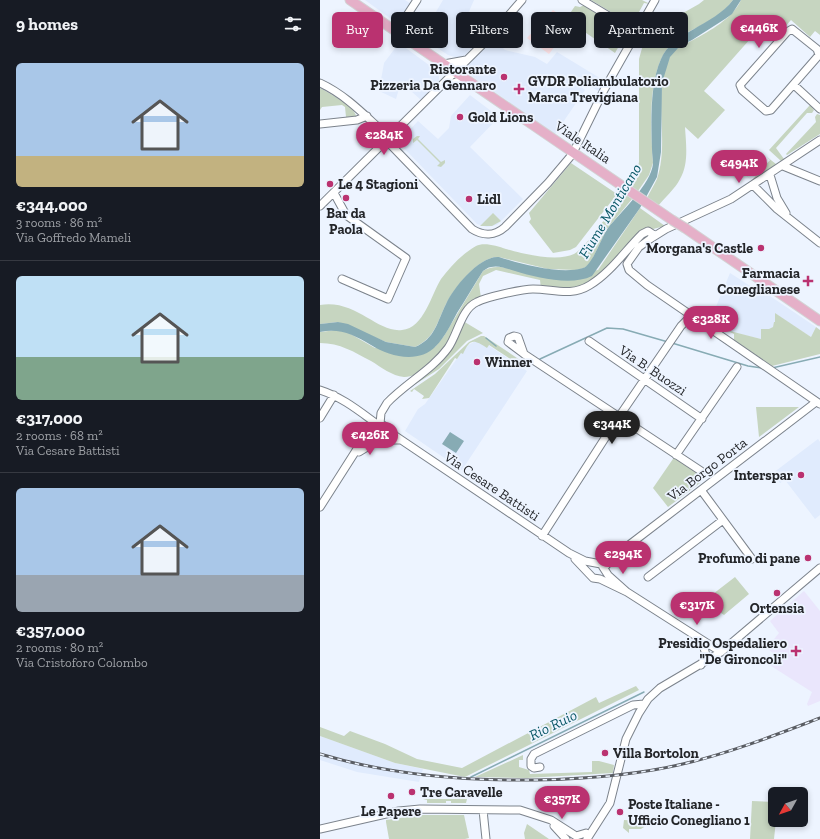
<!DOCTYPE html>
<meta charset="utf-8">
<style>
:root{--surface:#171b24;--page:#242831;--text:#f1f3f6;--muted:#9ea1a6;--line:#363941;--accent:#ba3270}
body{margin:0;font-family:"Zilla Slab",serif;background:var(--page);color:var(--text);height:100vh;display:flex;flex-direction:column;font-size:15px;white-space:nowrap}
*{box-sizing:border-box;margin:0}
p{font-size:13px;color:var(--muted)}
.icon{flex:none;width:22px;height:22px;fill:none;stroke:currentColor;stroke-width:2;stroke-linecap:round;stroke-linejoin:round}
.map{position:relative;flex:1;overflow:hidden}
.drawer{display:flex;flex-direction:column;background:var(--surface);width:320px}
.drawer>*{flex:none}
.banner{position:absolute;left:12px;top:12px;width:380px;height:36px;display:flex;gap:8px}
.needle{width:26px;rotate:230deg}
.controls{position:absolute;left:448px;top:787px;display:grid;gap:8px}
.controls a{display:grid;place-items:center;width:40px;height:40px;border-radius:6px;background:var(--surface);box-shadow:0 2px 6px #0003;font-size:20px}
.price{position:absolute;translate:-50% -34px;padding:0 9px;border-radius:14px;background:var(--accent);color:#fff;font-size:13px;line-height:26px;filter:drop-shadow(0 1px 2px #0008)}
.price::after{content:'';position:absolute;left:50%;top:24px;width:12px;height:9px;margin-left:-6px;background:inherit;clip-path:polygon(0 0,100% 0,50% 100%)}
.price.active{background:#222;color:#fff}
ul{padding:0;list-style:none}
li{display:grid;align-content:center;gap:8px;height:212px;padding:0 16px}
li+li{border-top:1px solid var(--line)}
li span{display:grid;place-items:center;height:124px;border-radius:6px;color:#555}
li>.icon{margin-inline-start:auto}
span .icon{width:72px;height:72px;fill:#fffc;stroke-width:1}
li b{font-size:17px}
h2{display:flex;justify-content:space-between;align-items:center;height:48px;padding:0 16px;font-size:17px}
.chip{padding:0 14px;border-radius:6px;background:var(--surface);box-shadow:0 2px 6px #0003;font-size:14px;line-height:36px}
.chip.active{background:var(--accent);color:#fff}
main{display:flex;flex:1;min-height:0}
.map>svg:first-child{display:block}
</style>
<main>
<section class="drawer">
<h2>9 homes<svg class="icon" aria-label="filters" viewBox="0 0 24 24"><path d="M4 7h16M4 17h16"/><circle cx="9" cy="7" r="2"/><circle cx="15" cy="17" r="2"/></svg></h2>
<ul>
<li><span style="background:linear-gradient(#a9c7e8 75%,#c2b280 0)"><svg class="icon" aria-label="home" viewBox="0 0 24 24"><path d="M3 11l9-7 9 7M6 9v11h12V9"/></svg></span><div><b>€344,000</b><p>3 rooms · 86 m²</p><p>Via Goffredo Mameli</p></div></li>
<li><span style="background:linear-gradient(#bfe0f5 65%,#7fa58c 0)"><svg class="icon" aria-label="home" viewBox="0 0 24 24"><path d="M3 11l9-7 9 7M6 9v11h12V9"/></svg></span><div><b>€317,000</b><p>2 rooms · 68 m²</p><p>Via Cesare Battisti</p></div></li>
<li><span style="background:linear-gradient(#a9c7e8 70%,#9aa5b1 0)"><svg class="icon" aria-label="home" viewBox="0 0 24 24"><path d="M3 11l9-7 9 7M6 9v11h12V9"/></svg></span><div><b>€357,000</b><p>2 rooms · 80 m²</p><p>Via Cristoforo Colombo</p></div></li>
</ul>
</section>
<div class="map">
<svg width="500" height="839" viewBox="0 0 500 839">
<rect width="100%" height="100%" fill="#edf4ff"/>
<path fill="#e0ebfd" d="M45 0H85L91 4 78 24Z
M123 0H154L147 16 167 33 145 55 139 58 128 55 101 37Z
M174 39 185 50 215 57 227 64 237 52 288 83 280 92 263 82 261 87 265 90 235 134 150 75 149 64Z
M79 43 117 71 119 76V80L101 100 81 82 76 99 59 91 64 63Z
M150 95 179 117 150 147 203 199 177 225 167 227 157 224 79 143 80 140 98 121 118 139 129 128 131 116Z
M410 273 446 296H450L496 327 491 337 455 314V322L453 327 441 339 403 330 404 326 390 321Z
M159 339 207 371 142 470 85 431 98 409 105 404 145 347Z
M498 439 500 442V515L495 519 465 480 460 483 453 473Z
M0 736 75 763 103 769 99 782 37 772 0 760Z"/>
<path fill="#fde2e6" d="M233 10 253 24 237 47 235 46 229 54 207 38Z"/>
<path fill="#eae6fc" d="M484 591 500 611V701L488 706 487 704 492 692 448 664 455 655 447 648 459 633 450 621Z"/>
<path fill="#c6d5c0" d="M271 0H322L330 4 324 3 314 21 317 23 314 26Z
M384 0H413C398 20 377 26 358 38 325 60 331 129 333 163L329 175 318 191 308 185 316 175 319 162V59L324 41 332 29 338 24 347 22 379 4Z
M421 0H500V35L495 31 490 37 471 20 453 40 439 29 384 91 405 110 378 139 365 127C366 144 369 164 360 179 355 189 345 197 338 206L327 198C330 192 334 185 337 179 350 140 332 97 349 58 354 48 364 45 373 40 390 31 413 18 421 0Z
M264 5 310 33 303 48 299 46 295 53 246 19 255 6 260 7Z
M0 88C8 92 36 108 36 116L26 117 25 107 22 105 2 107 0 110Z
M490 105 494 110 492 113H487L456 148 464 159 461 161 449 150Z
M497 114 500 115V134L467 155 466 154 496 122 495 117Z
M97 136H100L98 139 121 162 125 160V163L121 167 117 166 120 163 97 140 93 143V139Z
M447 157 456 164 433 181 418 169 432 180 450 160Z
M251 163 297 194 256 247 250 250 233 253 209 222 211 219 209 213Z
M301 192 312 199 287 229 270 264 264 268 256 270 228 269 179 257C160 255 134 288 126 304 117 322 115 338 95 347L66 342 18 322 0 324V305C36 299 57 333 82 330 104 328 111 295 121 279 131 266 142 254 156 246 164 242 177 246 186 249 202 254 238 262 254 254 268 246 289 212 300 198Z
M320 208 345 226 329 230 277 279 255 290 221 289 220 280 176 270 163 276 159 284 161 298 157 300C144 321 113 378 84 377 72 376 61 367 51 361 34 352 20 343 0 343V332L17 330 27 332 55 348 115 347 124 336 163 271C180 259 208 277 229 278 244 279 263 272 278 270Z
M173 213 181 221 172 226H160Z
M455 313 491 337 496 327 500 330V354L452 366 414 340V334L406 330 441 339V329H449L453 327 454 322H455Z
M143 321 163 333 147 341 119 369 88 389 123 357Z
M161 336H164L200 360 198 364 169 345 167 348C153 339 150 339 143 354L141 353 137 359 135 358 109 398 102 399 104 396 94 389 92 392 90 391 115 374 149 342Z
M436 407H479L439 437Z
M355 456 379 473 382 479 380 483 348 507 333 488Z
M415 577 429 594 404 615 398 611 394 614 380 604Z
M316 686 319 690 145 777 75 763 0 736V727L24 736 30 731 65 744 97 759 142 768 276 697 279 703Z
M203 755V760H199V767L209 770 210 774 272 772V761H279L294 765 293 773 207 778 155 777Z
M103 799H147L146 803H131V801H126V803H107V800Z
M432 801 455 802 456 820 454 839H430Z
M144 815 149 838 145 839H69L66 822V820L101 815Z
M304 820 324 821V827L321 829H309V833L303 828Z
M207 824 229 839H205L204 833Z"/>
<path fill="#87abb4" d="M413 0H421L412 14 405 19 372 40 360 46 350 57 342 83 341 152 337 177 320 208 272 276C252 286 217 278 195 271 188 269 179 265 171 267 168 267 165 270 163 271 154 285 146 299 137 313 131 324 125 337 116 346 99 364 70 357 51 345 34 335 20 328 0 332V324L18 322 28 324 66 342 95 347C115 339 117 322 126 304 133 288 160 255 179 257 201 264 241 275 263 268 272 266 281 238 288 228 301 212 331 184 333 164 333 159 332 154 332 149 331 122 330 83 341 59 352 32 393 26 413 0Z
M130 432 144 441 136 453 122 444Z"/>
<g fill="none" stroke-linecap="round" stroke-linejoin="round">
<path stroke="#87abb4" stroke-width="1.5" d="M166 338 176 346
M352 343 428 366 442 368
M220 359 287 328 303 329 348 342
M452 368 500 357
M151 777 324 692"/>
<defs>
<path id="minor" d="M262 0 317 33
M472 29 497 49 499 55 451 110 446 111 422 90 420 85 467 32Z
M76 32 97 0
M124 64 146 60
M0 83C28 96 47 118 70 138
M124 85 146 80
M474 85 500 109
M0 124 37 120 47 116
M500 140 411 199 346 229 330 239 319 247 307 264 309 270 327 285 500 404
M67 141 152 229C163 236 175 236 185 227L228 183 250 157
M256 147 284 90 335 0
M463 166 500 181
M450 175 457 198 466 213
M434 186 457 209 500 243
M14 193 26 215 86 258 68 299 22 279
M0 206 169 38 202 0
M194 336 198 337 204 354 188 342 189 338Z
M269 341 382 419
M204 354 381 471
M0 390C22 397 39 411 57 424
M0 418 14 395
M60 424 61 413 67 403C86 383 112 370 128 348 138 334 141 309 157 302 166 297 203 289 213 289 233 289 251 297 270 285 290 273 305 251 322 234L328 231 334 235
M68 431 249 553 265 561 281 564 288 575 307 592
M63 441 67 436V428L63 425H55L50 432 55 440H81
M39 452 57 441
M356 455 417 367
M381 490 432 559
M0 507 37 449 50 434
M222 536 296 421 361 326 372 315
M255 559 273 578 280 579 307 592 401 652
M284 568 294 556 309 545 496 402
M328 577 403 520
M381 665 386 655 382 641
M220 767 214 768 211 766V759L214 754 313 705 324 704
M163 810 166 839
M234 826 246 839
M0 829 79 811 100 809 200 810 231 820 256 836 266 833
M267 839 290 803 306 739 319 713 328 699 340 688 401 652 500 568"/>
<path id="major" d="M30 0 352 220
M365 228 500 321"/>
</defs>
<use href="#minor" stroke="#7c838c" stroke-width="9"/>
<use href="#major" stroke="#d3d3d4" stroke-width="11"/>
<use href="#minor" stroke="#fff" stroke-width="7"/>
<use href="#major" stroke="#e5b0c8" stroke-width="9"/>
<defs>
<path id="rail" d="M0 754C70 775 142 781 215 780 268 779 320 775 371 762 415 751 458 734 500 718"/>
</defs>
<use href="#rail" stroke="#5a5d63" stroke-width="3"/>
<use href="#rail" stroke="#edf4ff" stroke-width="1.5" stroke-dasharray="4.5" stroke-linecap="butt"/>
<defs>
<path id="major-bridge" d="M352 220 365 228"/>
</defs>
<use href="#major-bridge" stroke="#d3d3d4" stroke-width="11" stroke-linecap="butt"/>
<use href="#major-bridge" stroke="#e5b0c8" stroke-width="9"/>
</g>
<g fill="#ba3270" stroke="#edf4ff" stroke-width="1.5">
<circle cx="184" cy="77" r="4"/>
<path d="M197 83h4v4h4v4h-4v4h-4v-4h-4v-4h4z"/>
<circle cx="140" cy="117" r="4"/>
<circle cx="10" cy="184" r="4"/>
<circle cx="26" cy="198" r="4"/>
<circle cx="149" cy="199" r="4"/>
<circle cx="441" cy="248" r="4"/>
<path d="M486 275h4v4h4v4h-4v4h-4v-4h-4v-4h4z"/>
<circle cx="157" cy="362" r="4"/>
<circle cx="481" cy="475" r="4"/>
<circle cx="488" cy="558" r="4"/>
<circle cx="457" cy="593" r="4"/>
<path d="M474 645h4v4h4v4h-4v4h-4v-4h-4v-4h4z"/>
<circle cx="285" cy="753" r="4"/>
<circle cx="92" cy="792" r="4"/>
<circle cx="71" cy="796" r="4"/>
<circle cx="300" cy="812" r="4"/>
</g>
<g text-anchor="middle" stroke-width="3.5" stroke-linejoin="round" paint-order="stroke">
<g font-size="14" font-weight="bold" fill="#232529" stroke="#edf4ff" text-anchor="start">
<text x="176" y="74" text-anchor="end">Ristorante<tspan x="176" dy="16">Pizzeria Da Gennaro</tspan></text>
<text x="208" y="86">GVDR Poliambulatorio<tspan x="208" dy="16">Marca Trevigiana</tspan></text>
<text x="148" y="122">Gold Lions</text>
<text x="18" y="189">Le 4 Stagioni</text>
<text x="157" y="204">Lidl</text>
<text x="26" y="218" text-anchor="middle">Bar da<tspan x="26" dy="16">Paola</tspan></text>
<text x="433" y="253" text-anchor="end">Morgana's Castle</text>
<text x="480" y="278" text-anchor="end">Farmacia<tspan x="480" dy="16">Coneglianese</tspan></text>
<text x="165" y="367">Winner</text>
<text x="473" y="480" text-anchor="end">Interspar</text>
<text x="480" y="563" text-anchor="end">Profumo di pane</text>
<text x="457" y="613" text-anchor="middle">Ortensia</text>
<text x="467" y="648" text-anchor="end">Presidio Ospedaliero<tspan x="467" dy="16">"De Gironcoli"</tspan></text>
<text x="293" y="758">Villa Bortolon</text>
<text x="100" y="797">Tre Caravelle</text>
<text x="308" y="809">Poste Italiane -<tspan x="308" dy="16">Ufficio Conegliano 1</tspan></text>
<text x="71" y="816" text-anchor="middle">Le Papere</text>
</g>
<g font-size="14" fill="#232529" stroke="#edf4ff">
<text transform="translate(263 142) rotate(34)" y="5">Viale Italia</text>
<text transform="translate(333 370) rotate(34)" y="5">Via B. Buozzi</text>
<text transform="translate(387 469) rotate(-37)" y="5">Via Borgo Porta</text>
<text transform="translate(172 486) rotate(34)" y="5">Via Cesare Battisti</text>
</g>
<g font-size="15" font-style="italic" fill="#075665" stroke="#edf4ff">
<text transform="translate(290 211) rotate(-59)" y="5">Fiume Monticano</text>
<text transform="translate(233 725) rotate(-26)" y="5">Rio Ruio</text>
</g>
</g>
</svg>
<div class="controls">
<a><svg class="needle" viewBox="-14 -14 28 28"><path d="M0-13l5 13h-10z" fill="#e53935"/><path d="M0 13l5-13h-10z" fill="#9ea1a6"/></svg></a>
</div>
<b class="price" style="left:439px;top:49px">€446K</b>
<b class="price" style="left:64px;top:156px">€284K</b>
<b class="price" style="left:419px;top:184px">€494K</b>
<b class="price" style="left:391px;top:340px">€328K</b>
<b class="price active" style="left:292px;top:445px">€344K</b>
<b class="price" style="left:50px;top:456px">€426K</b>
<b class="price" style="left:303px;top:575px">€294K</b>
<b class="price" style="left:377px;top:626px">€317K</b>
<b class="price" style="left:242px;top:820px">€357K</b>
<div class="banner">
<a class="chip active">Buy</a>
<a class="chip">Rent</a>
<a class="chip">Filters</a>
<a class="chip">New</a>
<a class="chip">Apartment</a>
</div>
</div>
</main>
